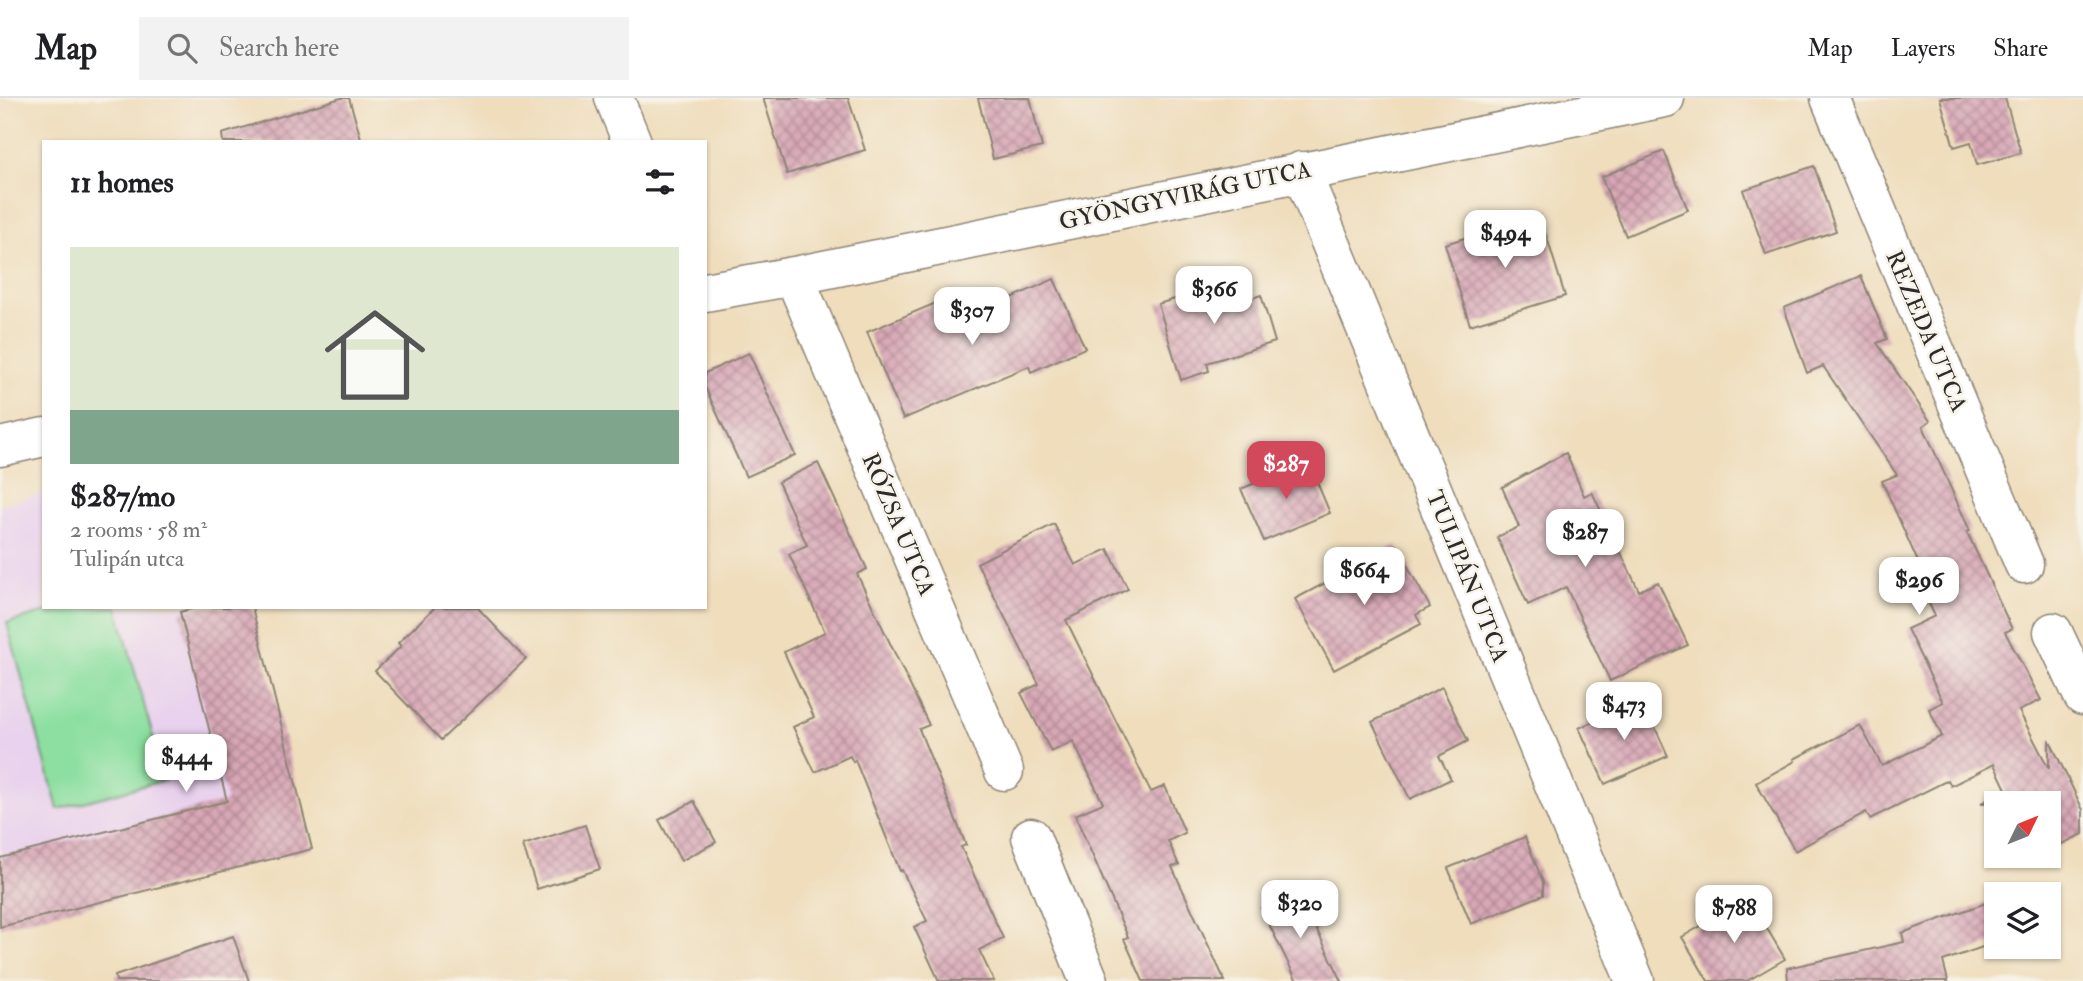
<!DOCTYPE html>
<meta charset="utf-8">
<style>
:root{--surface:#fff;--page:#f2f2f2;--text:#202124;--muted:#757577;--line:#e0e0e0;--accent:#d1495b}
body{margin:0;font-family:"IM FELL Double Pica",serif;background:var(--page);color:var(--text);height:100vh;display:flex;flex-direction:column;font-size:26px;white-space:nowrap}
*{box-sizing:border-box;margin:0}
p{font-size:23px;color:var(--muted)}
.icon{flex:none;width:38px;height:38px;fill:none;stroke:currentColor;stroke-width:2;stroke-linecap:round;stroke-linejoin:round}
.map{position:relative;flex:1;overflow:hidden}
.side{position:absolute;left:42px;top:42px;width:665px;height:469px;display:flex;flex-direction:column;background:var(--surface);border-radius:0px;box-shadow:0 2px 5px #0004}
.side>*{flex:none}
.needle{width:46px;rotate:47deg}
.buttons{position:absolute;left:1984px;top:693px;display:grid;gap:14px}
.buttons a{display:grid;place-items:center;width:77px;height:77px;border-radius:0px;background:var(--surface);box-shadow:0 2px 5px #0004;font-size:35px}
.price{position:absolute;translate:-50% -60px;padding:0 16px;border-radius:14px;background:#fff;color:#222;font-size:23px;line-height:46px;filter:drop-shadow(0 2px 4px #0008)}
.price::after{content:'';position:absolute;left:50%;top:42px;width:21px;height:16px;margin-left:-10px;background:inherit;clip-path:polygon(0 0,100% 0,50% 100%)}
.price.on{background:var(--accent);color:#fff}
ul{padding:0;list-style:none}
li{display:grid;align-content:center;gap:14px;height:371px;padding:0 28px}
li span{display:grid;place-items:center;height:217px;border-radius:0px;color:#555}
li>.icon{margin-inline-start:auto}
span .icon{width:126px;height:126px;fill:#fffc;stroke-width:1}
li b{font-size:30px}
h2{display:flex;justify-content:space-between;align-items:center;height:84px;padding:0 28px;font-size:30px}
header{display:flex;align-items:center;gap:42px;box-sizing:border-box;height:98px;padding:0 35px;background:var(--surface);border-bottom:2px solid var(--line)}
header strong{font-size:33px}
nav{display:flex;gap:38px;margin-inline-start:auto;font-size:24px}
.search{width:490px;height:63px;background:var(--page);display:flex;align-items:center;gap:18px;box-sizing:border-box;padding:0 24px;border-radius:0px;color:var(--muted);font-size:26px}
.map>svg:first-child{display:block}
</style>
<header>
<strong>Map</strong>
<div class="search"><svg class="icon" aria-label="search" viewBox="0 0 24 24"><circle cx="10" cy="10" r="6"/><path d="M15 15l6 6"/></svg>Search here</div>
<nav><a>Map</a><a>Layers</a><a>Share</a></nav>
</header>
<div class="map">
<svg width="2083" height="883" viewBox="0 0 2083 883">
<defs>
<pattern id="building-cross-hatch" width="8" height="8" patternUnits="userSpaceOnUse" patternTransform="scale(1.75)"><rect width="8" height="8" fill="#d8a7b6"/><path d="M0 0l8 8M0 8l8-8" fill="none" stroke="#af8894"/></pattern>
</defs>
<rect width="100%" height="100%" fill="#f7f3e8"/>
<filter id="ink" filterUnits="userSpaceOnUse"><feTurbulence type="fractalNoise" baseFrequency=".0143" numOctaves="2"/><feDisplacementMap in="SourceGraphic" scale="14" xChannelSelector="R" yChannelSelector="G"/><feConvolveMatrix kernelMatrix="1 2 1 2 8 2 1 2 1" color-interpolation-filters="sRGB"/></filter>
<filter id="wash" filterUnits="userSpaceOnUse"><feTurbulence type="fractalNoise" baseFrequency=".00686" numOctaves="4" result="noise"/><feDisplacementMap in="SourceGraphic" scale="28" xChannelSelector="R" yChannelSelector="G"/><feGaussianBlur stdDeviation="1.57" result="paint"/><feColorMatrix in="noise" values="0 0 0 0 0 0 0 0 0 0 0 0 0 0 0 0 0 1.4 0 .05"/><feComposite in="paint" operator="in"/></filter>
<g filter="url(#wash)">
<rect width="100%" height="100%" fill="#efddbc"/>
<path fill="#e9d2ed" d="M44 395V509H252L312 751 0 829V407Z"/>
<path fill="#8cdfa0" stroke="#5c8566" stroke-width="2" d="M65 509H117L165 682 58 711 7 525Z"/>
<g id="blocks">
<path fill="url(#building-cross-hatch)" d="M341 0H349L362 44H223L222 36Z
M763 0H848L865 52 787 76Z
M978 0H1030L1042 49 993 61Z
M1940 0H2005L2021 55 1977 67 1971 44 1954 49Z
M1664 53 1688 112 1626 138 1601 79Z
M1814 68 1836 133 1766 157 1743 92Z
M1540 117 1565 198 1470 227 1445 146Z
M1861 178 1887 241 1877 245 1930 323 1923 328 1970 433 1967 434 2012 531 2005 534 2041 602 2019 613 2049 671V641L2083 712V736L2049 752V705H1981L2007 693 1994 666 1951 688 1948 682 1870 721 1866 714 1795 753 1756 685 1795 663 1794 661 1860 627 1882 668 1942 638 1929 611 1943 604 1907 531 1935 518 1919 485 1926 482 1882 383 1897 377 1823 268 1807 275 1784 210Z
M1054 181 1085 250 1031 274 1029 268 903 321 867 234 943 202 953 226Z
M1243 181 1249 201 1261 197 1275 244 1207 265 1209 273 1181 282 1158 206Z
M749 255 795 357 746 379 705 289V275Z
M1566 355 1584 398 1592 394 1639 493 1658 484 1688 547 1610 583 1566 489 1528 507 1497 439 1519 429 1502 389Z
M1308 363 1330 415 1264 443 1241 391Z
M818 365 867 471 857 476 929 627 919 631 966 747 961 749 1003 840 979 852 994 883H939L914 829 927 823 902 772 900 773 855 662 853 664 850 658 815 674 793 629 814 619 784 554 825 534 789 456 807 447 778 384Z
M1054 426 1075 467 1108 451 1128 491 1066 522 1151 694 1165 688 1185 735 1168 743 1179 767 1172 769 1225 883H1143L1124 841 1128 839 1075 717 1103 705 1073 643 1051 654 1021 595 1039 586 977 465Z
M1396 447 1430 509 1416 517 1421 526 1334 572 1295 501Z
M198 509H252L312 751 0 829V760L227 703 180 514Z
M435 509H477L526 561 441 642 375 573 401 548 398 545Z
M1442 589 1468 643 1439 658 1451 681 1410 701 1372 624Z
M1642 601 1668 658 1605 686 1579 630Z
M694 703 716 744 681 763 659 722Z
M585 727 600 771 537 791 523 747Z
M1525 739 1543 784V797L1471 826 1448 770Z
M2039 786 2043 796H2011Z
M1297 792 1342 883H1297L1261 810Z
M1749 800 1785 861 1747 883H1708L1682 839Z
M1997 801V844L1943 863 1948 883H1788L1787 870 1904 844 1902 835Z
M233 838 249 883H116L115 878Z"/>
</g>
</g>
<g filter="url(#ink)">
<use href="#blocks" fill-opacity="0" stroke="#8d8474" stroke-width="2"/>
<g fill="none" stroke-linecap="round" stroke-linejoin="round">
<defs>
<path id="street" d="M614 0 632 44
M1830 0 2024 466
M1301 73 1635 883
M794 178 1004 673
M705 194 794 178 1665 0
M0 349 44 339
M2053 534 2083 598
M1031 739 1089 883"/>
</defs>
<use href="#street" stroke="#8d8474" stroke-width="41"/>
<use href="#street" stroke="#fff" stroke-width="38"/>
</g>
</g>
<g text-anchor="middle" stroke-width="5" stroke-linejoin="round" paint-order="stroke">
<g font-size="23" fill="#2b2b2b" stroke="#f7f3e8">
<text transform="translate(1185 97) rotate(-12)" y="8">GYÖNGYVIRÁG UTCA</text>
<text transform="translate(1927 233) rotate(67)" y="8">REZEDA UTCA</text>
<text transform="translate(899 426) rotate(67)" y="8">RÓZSA UTCA</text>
<text transform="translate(1468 478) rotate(68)" y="8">TULIPÁN UTCA</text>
</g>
</g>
</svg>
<div class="buttons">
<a><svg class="needle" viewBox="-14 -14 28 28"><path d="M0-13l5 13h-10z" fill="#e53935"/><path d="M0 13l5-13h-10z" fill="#757577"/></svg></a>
<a><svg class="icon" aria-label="layers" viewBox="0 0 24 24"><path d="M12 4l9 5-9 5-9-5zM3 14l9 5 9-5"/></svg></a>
</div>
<b class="price" style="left:1505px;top:172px">$494</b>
<b class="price" style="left:1214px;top:228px">$366</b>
<b class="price" style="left:972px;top:249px">$307</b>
<b class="price on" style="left:1286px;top:403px">$287</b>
<b class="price" style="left:1585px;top:471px">$287</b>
<b class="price" style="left:1364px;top:509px">$664</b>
<b class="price" style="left:1919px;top:519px">$296</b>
<b class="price" style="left:1624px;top:644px">$473</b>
<b class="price" style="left:186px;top:696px">$444</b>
<b class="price" style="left:1300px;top:842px">$320</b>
<b class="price" style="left:1734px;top:847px">$788</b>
<section class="side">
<h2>11 homes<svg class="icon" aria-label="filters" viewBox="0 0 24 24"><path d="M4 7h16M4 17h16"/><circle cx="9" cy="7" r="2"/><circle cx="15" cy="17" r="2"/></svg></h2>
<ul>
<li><span style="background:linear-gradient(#dfe7d0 75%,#7fa58c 0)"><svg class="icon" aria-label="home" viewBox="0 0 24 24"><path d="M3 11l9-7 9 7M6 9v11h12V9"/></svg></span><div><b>$287/mo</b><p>2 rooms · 58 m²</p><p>Tulipán utca</p></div></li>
</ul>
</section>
</div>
